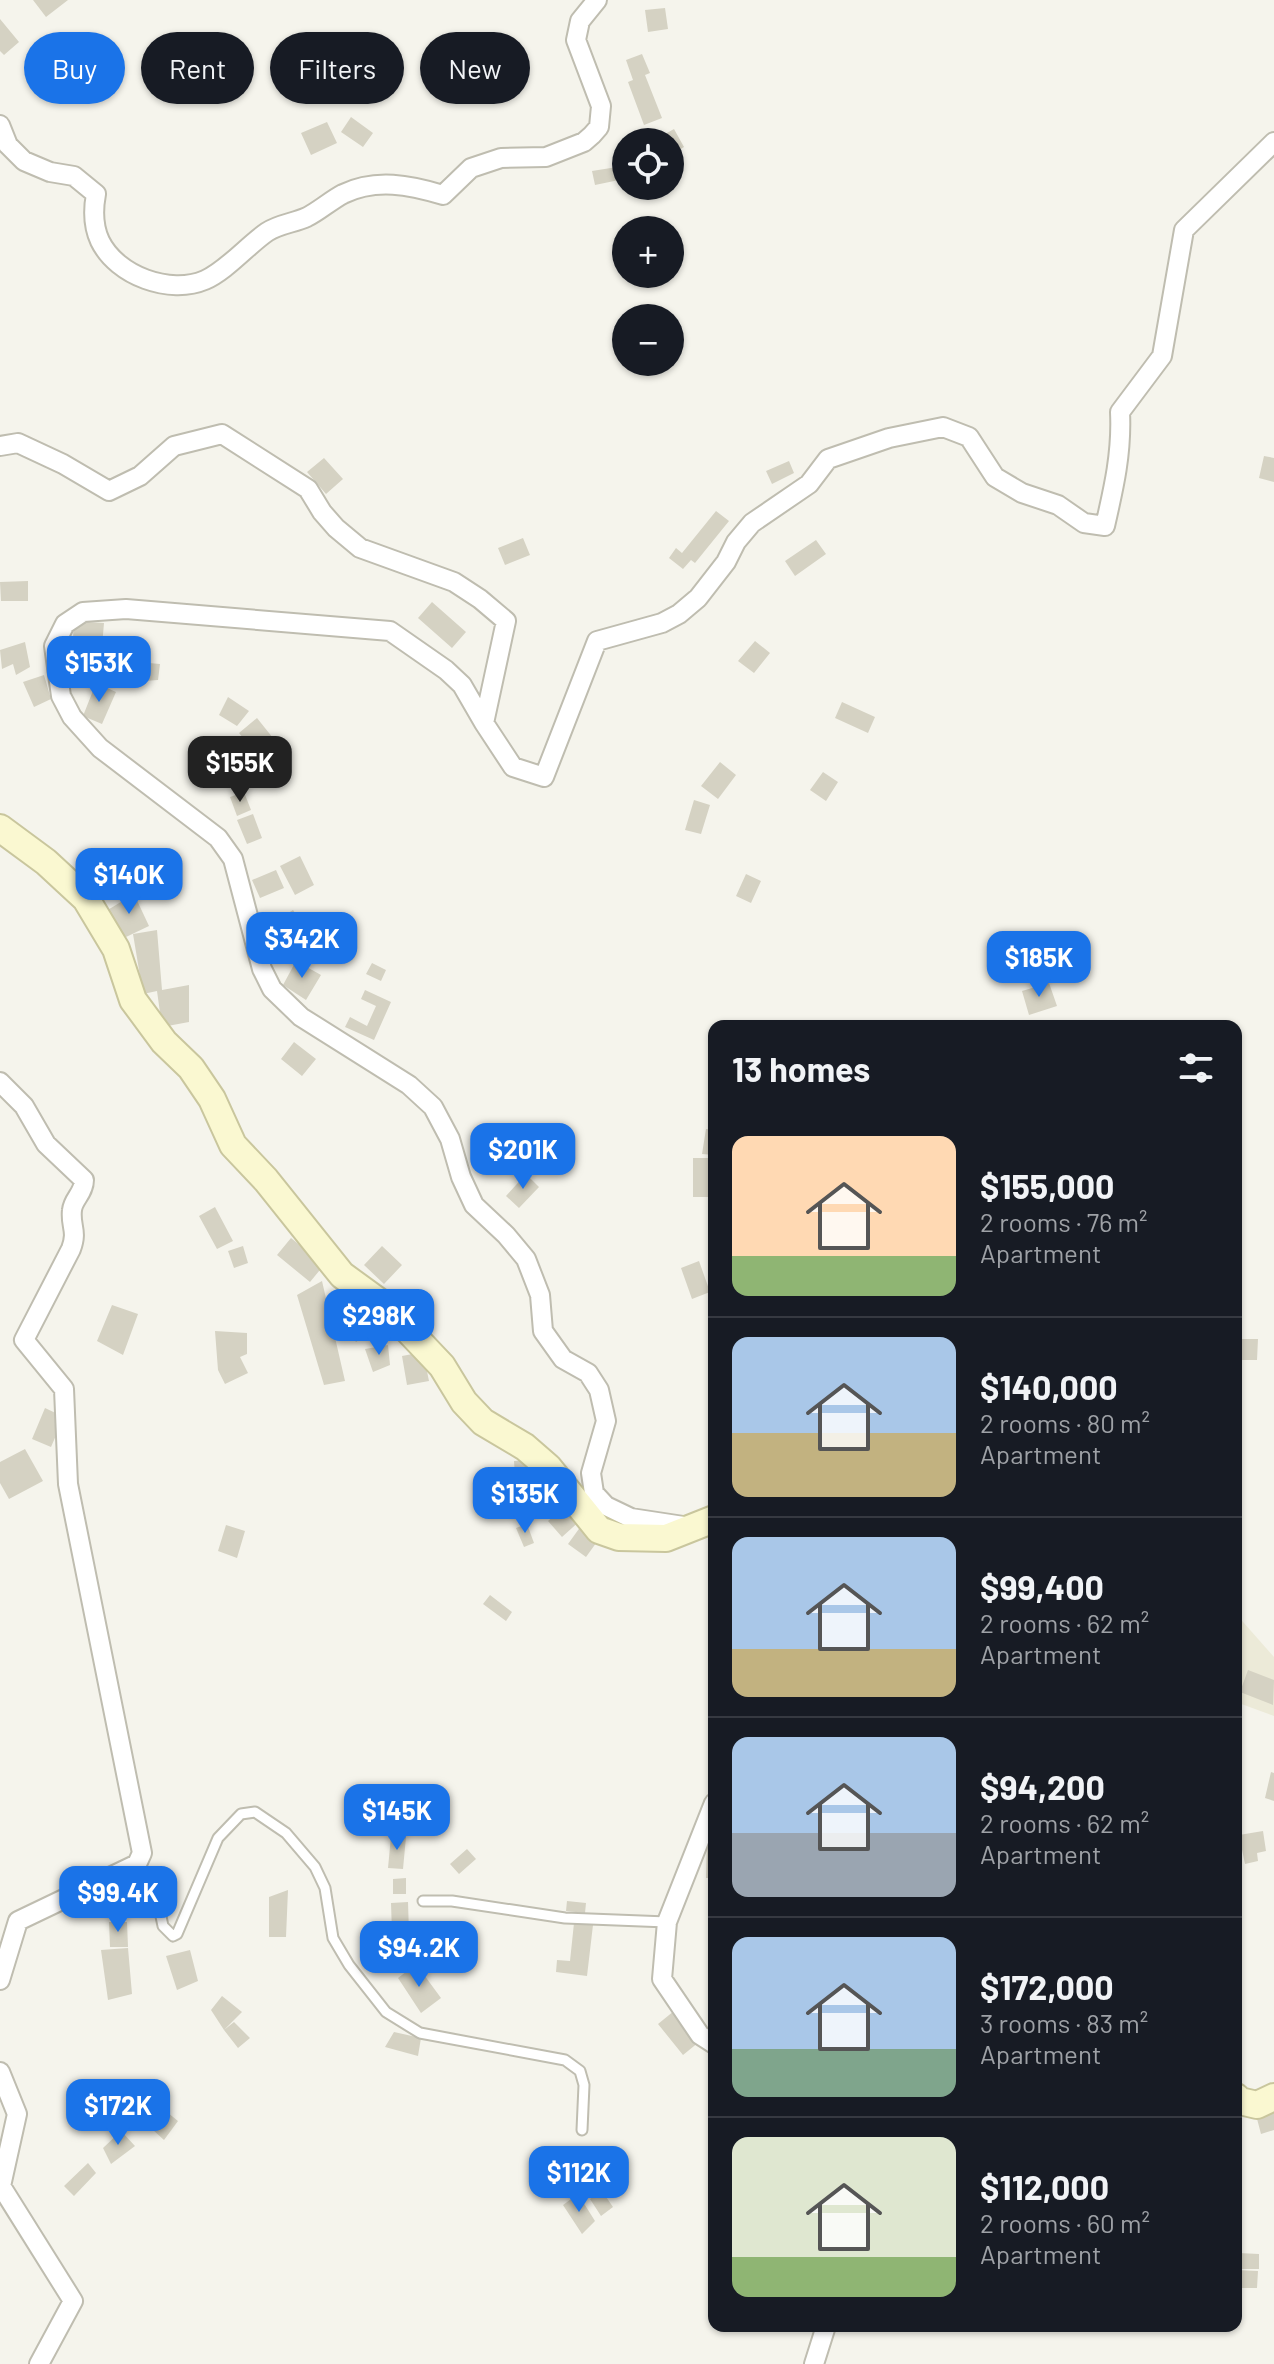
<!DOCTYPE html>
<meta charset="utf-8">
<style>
:root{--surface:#171b24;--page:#242831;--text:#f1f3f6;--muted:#9ea1a6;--line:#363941;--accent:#1a73e8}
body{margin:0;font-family:Barlow,sans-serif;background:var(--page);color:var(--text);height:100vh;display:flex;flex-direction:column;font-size:30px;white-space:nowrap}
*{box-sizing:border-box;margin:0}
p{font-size:26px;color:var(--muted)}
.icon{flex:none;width:44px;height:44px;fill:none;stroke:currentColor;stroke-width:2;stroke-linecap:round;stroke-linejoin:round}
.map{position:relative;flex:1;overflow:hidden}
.sheet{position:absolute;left:708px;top:1020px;width:534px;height:1312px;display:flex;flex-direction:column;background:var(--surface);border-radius:16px;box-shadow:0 2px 6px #0004}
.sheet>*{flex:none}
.guide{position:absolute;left:24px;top:32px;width:564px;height:72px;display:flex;gap:16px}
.buttons{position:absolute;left:612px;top:128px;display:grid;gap:16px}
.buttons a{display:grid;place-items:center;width:72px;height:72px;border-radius:50%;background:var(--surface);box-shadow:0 2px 6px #0004;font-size:40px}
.price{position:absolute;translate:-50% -68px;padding:0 18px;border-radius:16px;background:var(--accent);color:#fff;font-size:26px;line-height:52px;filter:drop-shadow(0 2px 4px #0008)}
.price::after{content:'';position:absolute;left:50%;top:48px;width:24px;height:18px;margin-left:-12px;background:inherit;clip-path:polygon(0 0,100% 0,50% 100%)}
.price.selected{background:#222;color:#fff}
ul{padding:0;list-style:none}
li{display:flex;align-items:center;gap:24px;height:200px;padding:0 24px}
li+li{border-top:2px solid var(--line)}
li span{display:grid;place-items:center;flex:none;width:224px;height:160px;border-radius:16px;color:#555}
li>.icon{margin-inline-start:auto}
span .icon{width:96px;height:96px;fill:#fffc;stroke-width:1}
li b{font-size:34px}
h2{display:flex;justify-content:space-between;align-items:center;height:96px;padding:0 24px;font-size:34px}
.pill{padding:0 28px;border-radius:36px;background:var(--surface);box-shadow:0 2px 6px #0004;font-size:28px;line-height:72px}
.pill.selected{background:var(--accent);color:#fff}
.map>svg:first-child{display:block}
</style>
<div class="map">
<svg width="1274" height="2364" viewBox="0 0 1274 2364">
<rect width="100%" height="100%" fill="#f5f4ec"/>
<path fill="#ecead8" d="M1236 1614 1274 1657V1716L1236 1702Z"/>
<path fill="#d5d2c3" d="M33 0H68L46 17Z
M665 8 668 29 648 32 645 10Z
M0 19 19 42 4 55 0 51Z
M642 54 650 73 645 75 662 118 644 125 628 82 633 80 626 60Z
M351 117 373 133 363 147 341 132Z
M327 122 337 143 311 155 301 133Z
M674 129 684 147 670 155V142H657L656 139Z
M617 167 619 180 595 185 592 171Z
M1264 456 1274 458V482L1259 478Z
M324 458 343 479 326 494 307 472Z
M789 461 794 473 772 484 766 471Z
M716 511 729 521 695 563 691 560 683 569 669 558 676 548 682 553Z
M523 538 530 555 505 565 498 548Z
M816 540 826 554 795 576 785 561Z
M28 581V601H1L0 582Z
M432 602 466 632 452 648 418 618Z
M74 621 104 623 101 658 72 655Z
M755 641 770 653 754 673 738 661Z
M25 642 30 667 16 675 13 664 2 669 0 650Z
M127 661 160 664 158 680 131 682Z
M44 675 51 699 34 707 23 682Z
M96 683 116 692 102 724 83 716Z
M228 697 249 711 237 726 219 715Z
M842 702 875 717 868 733 835 718Z
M257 718 277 743 259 757 239 733Z
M720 762 736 775 718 799 701 786Z
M823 772 838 782 826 801 810 790Z
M244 792 251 810 237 816 230 797Z
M694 800 710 805 701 834 685 830Z
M253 814 262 838 247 844 237 820Z
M300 856 314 885 295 895 280 866Z
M276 870 284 888 260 898 252 880Z
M746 874 761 881 751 903 736 896Z
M134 894 149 926 126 937 106 911Z
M293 910 304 926 282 940 271 924Z
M270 925 282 942 272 948 261 932Z
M157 930 162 990 189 985V1022L162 1027 157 991 143 994 133 934Z
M296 961 321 975 306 1000 283 985Z
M372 963 386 970 381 981 366 974Z
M1049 983 1057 1006 1029 1015 1022 991Z
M365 990 391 1002 374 1040 345 1027 350 1017 367 1026 376 1006 361 999Z
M294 1042 316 1059 302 1076 281 1059Z
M706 1129 714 1130V1155L702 1154Z
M693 1158H714V1197H693Z
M526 1174 539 1187 519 1208 506 1196Z
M215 1207 233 1241 217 1249 199 1216Z
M291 1238 324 1265 310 1282 277 1255Z
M243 1246 248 1263 234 1268 228 1251Z
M382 1246 402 1265 384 1284 364 1265Z
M699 1261 710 1292 692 1299 681 1268Z
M322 1281 345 1381 324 1385 297 1295Z
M374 1301 396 1322 376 1338 355 1316 368 1334 356 1342 342 1322 355 1316Z
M112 1305 138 1314 123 1355 97 1341Z
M215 1331 247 1333V1354L240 1357 248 1373 225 1384 218 1370Z
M1236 1339H1258L1257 1360H1236Z
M388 1345 390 1365 373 1372 365 1349Z
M423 1352 429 1381 407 1385 402 1356Z
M45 1408 64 1417 51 1447 32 1439Z
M25 1449 43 1481 9 1499 0 1483V1462Z
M527 1460 529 1489 516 1490 514 1461Z
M568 1504 582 1519 562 1537 548 1521Z
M527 1524 534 1543 524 1547 516 1528Z
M226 1525 245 1531 237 1558 218 1551Z
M581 1526 599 1539 586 1557 568 1544Z
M490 1595 512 1612 506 1621 483 1604Z
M1248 1670 1274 1680 1273 1705 1240 1692Z
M1271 1772 1274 1773V1801L1265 1798Z
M1263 1831 1266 1851 1257 1853 1258 1861 1245 1864 1239 1835Z
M391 1836 406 1837 403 1869 388 1868Z
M707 1843H714V1878H706Z
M467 1849 476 1859 459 1874 450 1864Z
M406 1878V1894H393V1879Z
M288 1890 286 1937H269V1897Z
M567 1901 586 1903 585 1913 566 1911Z
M408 1902 409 1933H392L391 1903Z
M109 1922H127L128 1947H110Z
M574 1923 593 1925 587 1976 556 1972 557 1960 570 1961Z
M397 1939H411L412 1964H398Z
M128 1948 132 1994 108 2000 101 1950Z
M190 1950 198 1981 177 1990 166 1956Z
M416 1964 441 1998 421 2013 398 1978Z
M222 1996 242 2012 224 2030 211 2010Z
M674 2011 699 2042 683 2055 658 2024Z
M234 2022 250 2038 238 2048 224 2030Z
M394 2032 421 2038 418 2056 385 2047Z
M157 2104 178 2121 164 2140 142 2120Z
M1274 2110V2130L1261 2134 1256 2115Z
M121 2131 135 2146 111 2164 103 2148Z
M591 2147 597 2173 579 2178 572 2152Z
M88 2163 96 2173 74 2196 64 2186Z
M602 2191 613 2207 601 2216 590 2199Z
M578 2194 595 2221 582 2234 563 2205Z
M1239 2253 1259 2254V2269H1238Z
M1236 2270 1258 2271 1257 2288H1236Z"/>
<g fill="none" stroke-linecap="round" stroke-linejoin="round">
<defs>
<path id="service" d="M137 1864 158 1902 163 1926 173 1936 177 1934 218 1838 241 1814 255 1812 286 1833 315 1867 325 1888 333 1938 349 1965 386 2012 420 2033 565 2060 580 2071 584 2085 582 2130
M423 1901H452L565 1918 667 1922"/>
<path id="minor" d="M0 125 8 145 24 161 50 172 74 176 96 194C93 210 93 226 100 241 117 276 170 295 205 280 226 271 248 245 267 232 279 224 294 223 307 217 319 211 330 201 343 194 376 178 410 185 443 195L471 168 501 158 546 157 584 142 592 135 599 127 601 106 576 40 580 21 597 0
M0 446 18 443 63 464 109 491 140 476 174 446 222 434 308 489 322 512 336 528 360 548 454 582 480 599 506 621 484 723 513 767 544 777 597 641 662 623 679 614 698 598 726 562 736 542 752 523 809 484 828 459 889 438 943 427 969 437 995 477 1022 493 1058 505 1084 523 1105 526C1114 487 1122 452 1120 412L1162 356 1184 230 1274 142
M484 723 462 685 446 670 390 631 126 609 83 612 65 624 54 646 61 696 72 717 100 748 218 838 233 859 262 969 272 989 301 1017 409 1085 433 1107 450 1139 461 1177 474 1205 506 1235 526 1259 540 1295 543 1331 563 1359 588 1373 599 1390 606 1421 591 1473 594 1493 606 1506 631 1518 690 1527
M0 1082 24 1106 46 1144 84 1180C84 1193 73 1199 72 1210 70 1227 78 1230 71 1249L24 1340 64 1389 68 1484 142 1853 137 1864 18 1921 0 1980
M714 1803 667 1922 662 1979 700 2035 714 2044
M0 2072 17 2114 1 2186 73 2301 39 2364
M814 2364 826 2326"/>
<path id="secondary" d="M0 828 46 862 86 899 116 949 133 1000 164 1042 191 1068 212 1099 233 1145 266 1180 342 1275 386 1307 442 1366 464 1402 483 1422 525 1447 548 1467 599 1530 619 1537 666 1538 714 1519
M1236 2097 1240 2101 1257 2105 1274 2097"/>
</defs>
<use href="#service" stroke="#bfbdb0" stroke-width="13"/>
<use href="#minor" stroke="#bfbdb0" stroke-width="22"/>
<use href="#secondary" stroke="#c9c69d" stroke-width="30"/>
<use href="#service" stroke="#fff" stroke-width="9"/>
<use href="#minor" stroke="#fff" stroke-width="18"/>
<use href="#secondary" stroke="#faf8d1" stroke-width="26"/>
</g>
</svg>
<div class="buttons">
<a><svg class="icon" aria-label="locate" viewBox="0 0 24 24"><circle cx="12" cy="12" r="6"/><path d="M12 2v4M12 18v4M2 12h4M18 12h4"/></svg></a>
<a>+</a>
<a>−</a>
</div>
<b class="price" style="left:99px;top:704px">$153K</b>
<b class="price selected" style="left:240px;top:804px">$155K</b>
<b class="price" style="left:129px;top:916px">$140K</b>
<b class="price" style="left:302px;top:980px">$342K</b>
<b class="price" style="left:1039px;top:999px">$185K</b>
<b class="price" style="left:523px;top:1191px">$201K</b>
<b class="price" style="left:379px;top:1357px">$298K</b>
<b class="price" style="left:525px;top:1535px">$135K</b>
<b class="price" style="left:397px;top:1852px">$145K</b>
<b class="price" style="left:118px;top:1934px">$99.4K</b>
<b class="price" style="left:419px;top:1989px">$94.2K</b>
<b class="price" style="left:118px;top:2147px">$172K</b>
<b class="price" style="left:579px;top:2214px">$112K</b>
<div class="guide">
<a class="pill selected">Buy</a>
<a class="pill">Rent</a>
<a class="pill">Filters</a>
<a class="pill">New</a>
</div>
<section class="sheet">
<h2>13 homes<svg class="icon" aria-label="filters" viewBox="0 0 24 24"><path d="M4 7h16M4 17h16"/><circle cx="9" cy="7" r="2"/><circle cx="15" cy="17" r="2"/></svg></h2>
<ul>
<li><span style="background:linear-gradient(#ffd9b3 75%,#8fb573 0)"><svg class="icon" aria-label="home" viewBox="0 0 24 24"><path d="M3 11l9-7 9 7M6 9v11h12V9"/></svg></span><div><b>$155,000</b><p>2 rooms · 76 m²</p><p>Apartment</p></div></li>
<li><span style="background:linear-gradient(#a9c7e8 60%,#c2b280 0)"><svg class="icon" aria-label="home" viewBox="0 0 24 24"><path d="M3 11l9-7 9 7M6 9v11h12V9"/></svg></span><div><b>$140,000</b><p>2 rooms · 80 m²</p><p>Apartment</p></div></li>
<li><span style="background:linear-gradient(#a9c7e8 70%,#c2b280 0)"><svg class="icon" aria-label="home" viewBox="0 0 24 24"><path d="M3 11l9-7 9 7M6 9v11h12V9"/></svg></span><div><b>$99,400</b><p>2 rooms · 62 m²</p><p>Apartment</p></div></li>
<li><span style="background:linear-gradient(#a9c7e8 60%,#9aa5b1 0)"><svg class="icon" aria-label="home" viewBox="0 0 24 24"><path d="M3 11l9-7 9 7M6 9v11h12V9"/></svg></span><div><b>$94,200</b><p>2 rooms · 62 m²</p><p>Apartment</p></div></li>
<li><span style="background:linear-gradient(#a9c7e8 70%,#7fa58c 0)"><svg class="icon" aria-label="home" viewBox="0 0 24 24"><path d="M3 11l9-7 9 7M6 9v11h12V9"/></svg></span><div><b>$172,000</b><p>3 rooms · 83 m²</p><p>Apartment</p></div></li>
<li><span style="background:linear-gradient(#dfe7d0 75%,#8fb573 0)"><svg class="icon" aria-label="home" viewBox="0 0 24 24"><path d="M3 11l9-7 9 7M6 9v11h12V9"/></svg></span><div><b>$112,000</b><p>2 rooms · 60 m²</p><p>Apartment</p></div></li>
</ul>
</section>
</div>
